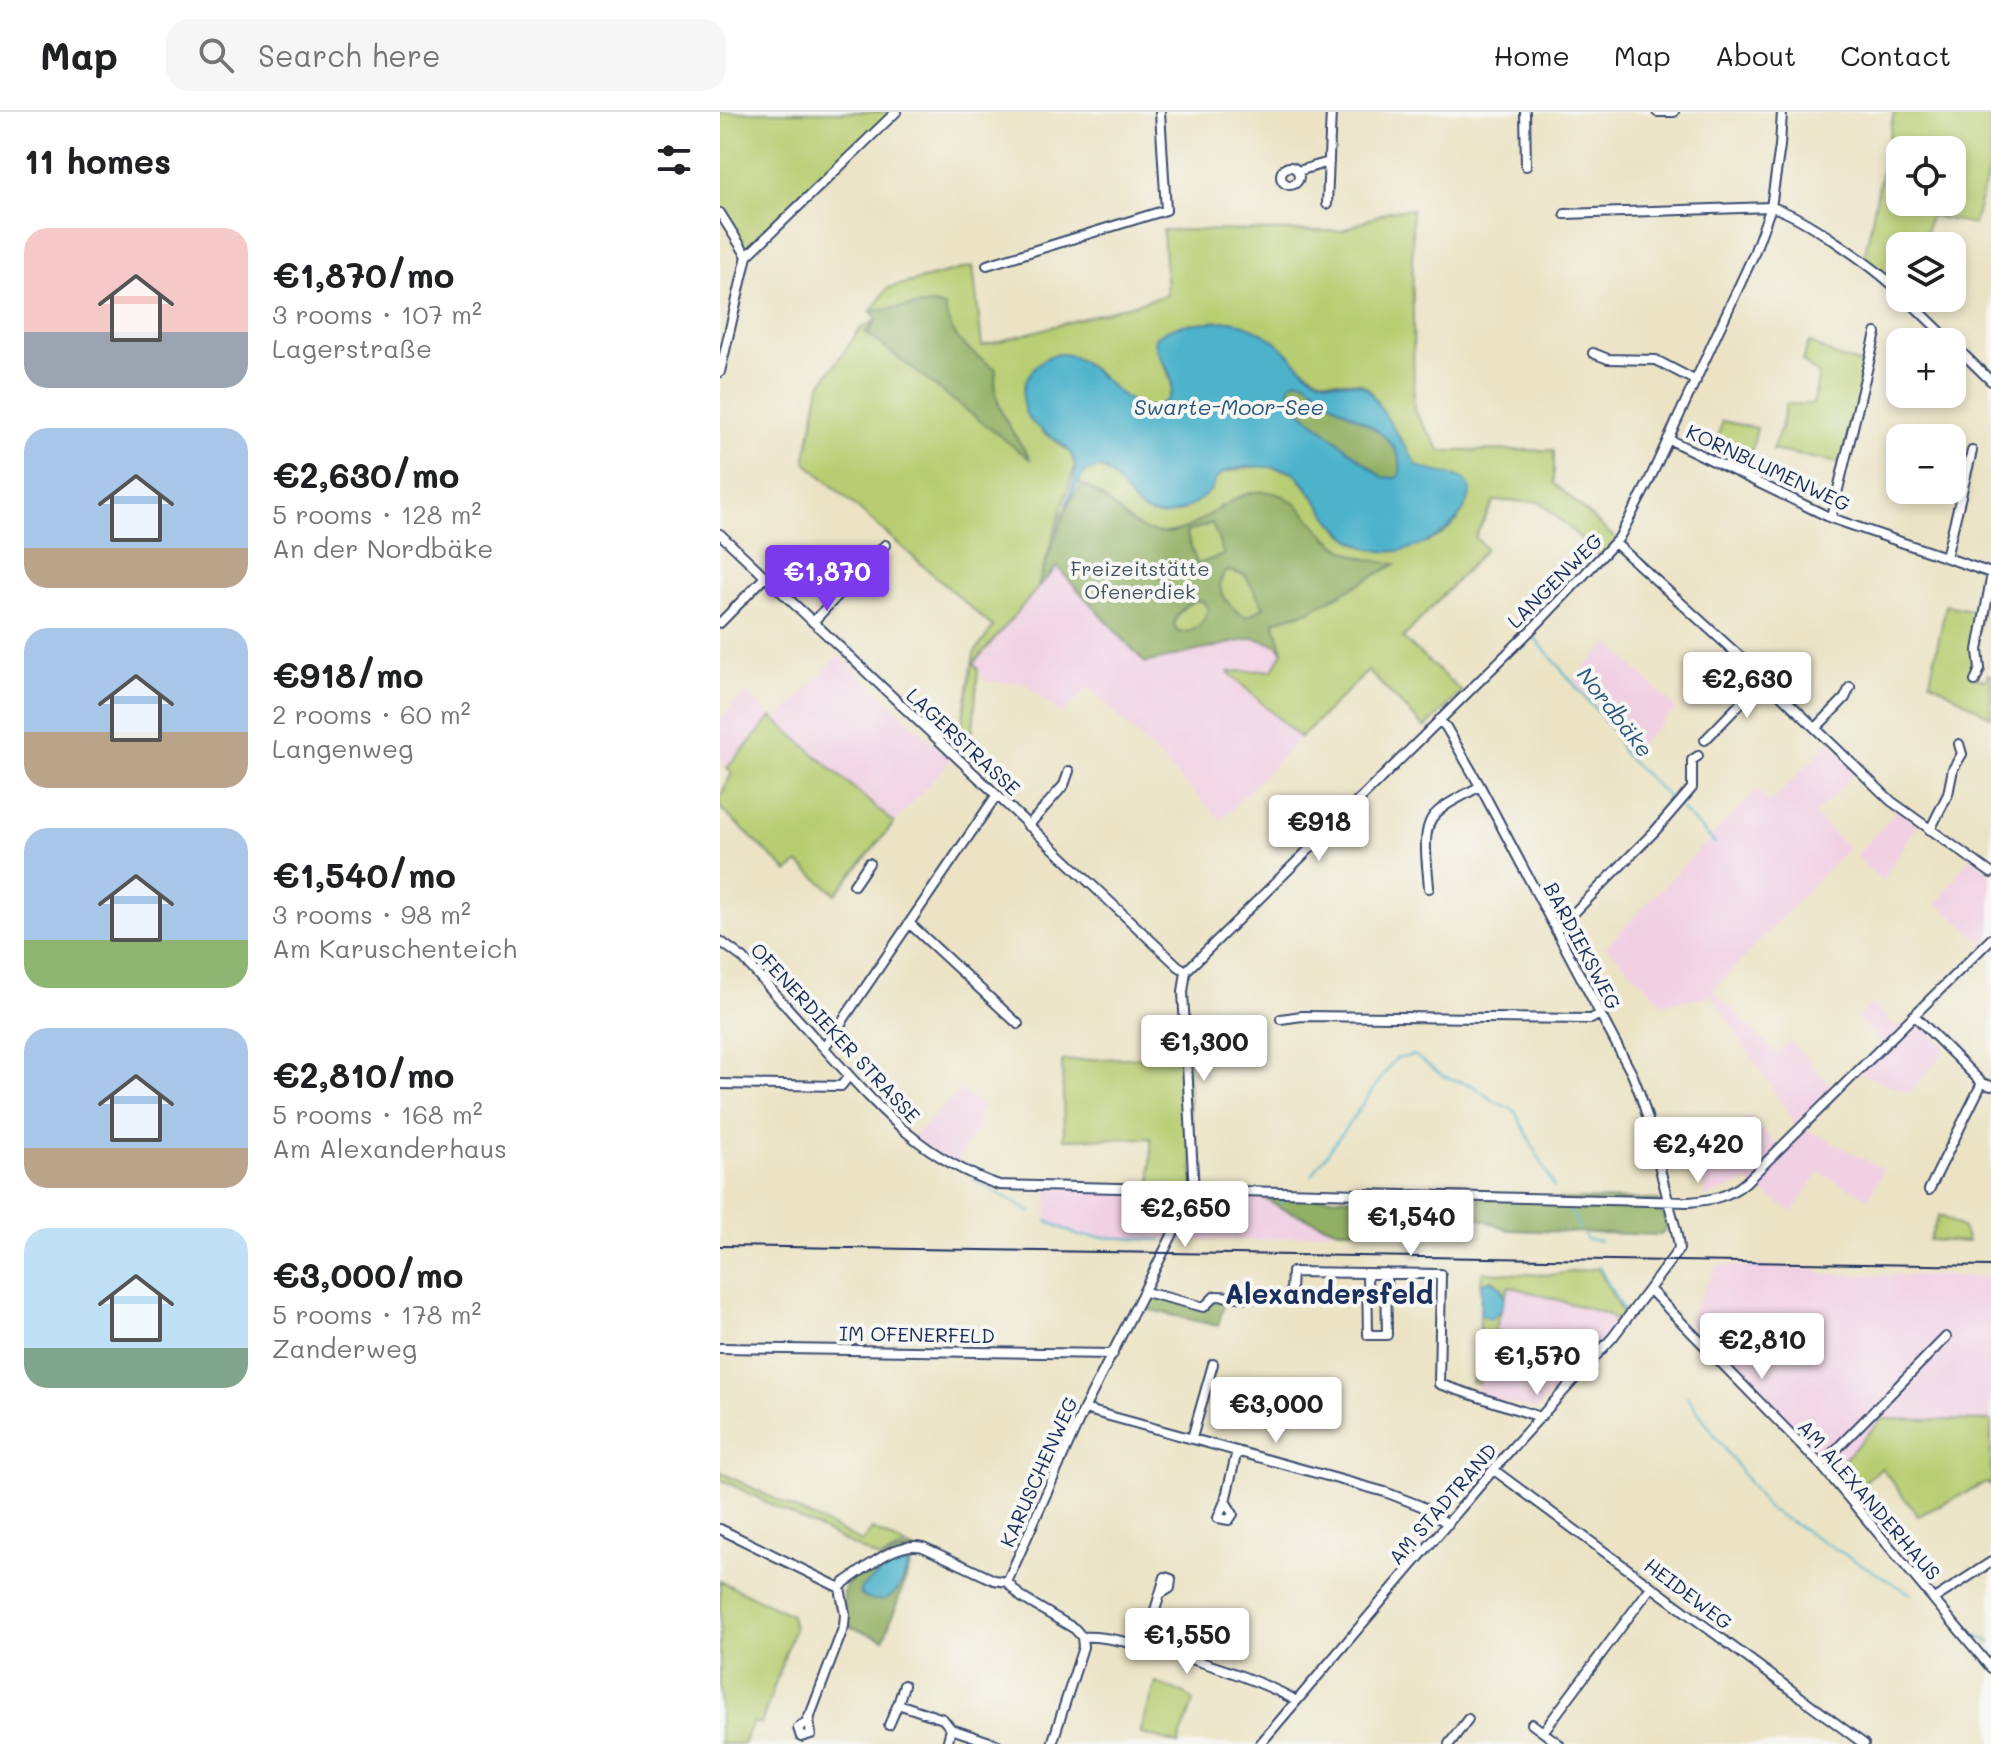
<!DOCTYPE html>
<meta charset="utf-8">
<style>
:root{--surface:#fff;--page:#f6f6f6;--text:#202124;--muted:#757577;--line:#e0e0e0;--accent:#7c3aed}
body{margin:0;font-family:Mali,sans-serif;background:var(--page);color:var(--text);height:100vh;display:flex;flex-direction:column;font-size:30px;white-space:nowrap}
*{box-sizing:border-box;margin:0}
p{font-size:26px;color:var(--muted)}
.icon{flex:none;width:44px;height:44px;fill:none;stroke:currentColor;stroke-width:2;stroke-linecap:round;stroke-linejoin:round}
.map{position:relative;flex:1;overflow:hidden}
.details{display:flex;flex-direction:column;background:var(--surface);width:720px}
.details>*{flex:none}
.tools{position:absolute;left:1166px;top:24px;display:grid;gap:16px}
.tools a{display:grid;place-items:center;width:80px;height:80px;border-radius:16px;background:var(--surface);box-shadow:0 4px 12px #0003;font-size:40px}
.price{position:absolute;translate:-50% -68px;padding:0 18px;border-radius:8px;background:#fff;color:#222;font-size:26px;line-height:52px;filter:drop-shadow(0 2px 4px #0008)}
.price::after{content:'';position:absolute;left:50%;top:48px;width:24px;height:18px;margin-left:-12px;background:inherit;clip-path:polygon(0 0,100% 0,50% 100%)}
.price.active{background:var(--accent);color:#fff}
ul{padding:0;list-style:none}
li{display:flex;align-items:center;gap:24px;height:200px;padding:0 24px}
li span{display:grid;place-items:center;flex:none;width:224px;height:160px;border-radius:24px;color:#555}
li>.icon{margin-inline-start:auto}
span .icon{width:96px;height:96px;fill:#fffc;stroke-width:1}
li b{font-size:34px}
h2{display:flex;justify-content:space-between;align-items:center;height:96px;padding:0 24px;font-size:34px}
header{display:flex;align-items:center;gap:48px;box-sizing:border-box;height:112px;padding:0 40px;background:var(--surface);border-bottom:2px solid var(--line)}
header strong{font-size:38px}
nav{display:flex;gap:44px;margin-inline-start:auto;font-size:28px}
.search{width:560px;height:72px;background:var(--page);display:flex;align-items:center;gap:20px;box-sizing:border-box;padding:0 28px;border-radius:24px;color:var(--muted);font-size:30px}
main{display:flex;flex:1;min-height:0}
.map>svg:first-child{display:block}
</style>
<header>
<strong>Map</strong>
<div class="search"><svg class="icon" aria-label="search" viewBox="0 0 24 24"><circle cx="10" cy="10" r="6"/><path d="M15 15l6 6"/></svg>Search here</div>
<nav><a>Home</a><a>Map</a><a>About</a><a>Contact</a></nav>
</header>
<main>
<section class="details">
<h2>11 homes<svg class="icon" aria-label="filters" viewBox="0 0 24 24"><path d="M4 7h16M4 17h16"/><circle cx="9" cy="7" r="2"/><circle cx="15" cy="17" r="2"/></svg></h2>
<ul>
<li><span style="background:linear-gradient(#f6c9c9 65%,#9aa5b1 0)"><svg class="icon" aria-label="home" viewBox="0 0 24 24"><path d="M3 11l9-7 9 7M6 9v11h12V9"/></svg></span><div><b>€1,870/mo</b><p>3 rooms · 107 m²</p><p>Lagerstraße</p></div></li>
<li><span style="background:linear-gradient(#a9c7e8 75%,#b9a48a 0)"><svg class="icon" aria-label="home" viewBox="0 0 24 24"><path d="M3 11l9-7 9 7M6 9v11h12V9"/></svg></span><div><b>€2,630/mo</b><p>5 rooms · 128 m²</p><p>An der Nordbäke</p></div></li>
<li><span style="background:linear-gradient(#a9c7e8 65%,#b9a48a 0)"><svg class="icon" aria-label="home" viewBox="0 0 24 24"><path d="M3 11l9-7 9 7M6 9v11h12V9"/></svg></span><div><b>€918/mo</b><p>2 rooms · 60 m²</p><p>Langenweg</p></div></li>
<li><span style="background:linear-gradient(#a9c7e8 70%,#8fb573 0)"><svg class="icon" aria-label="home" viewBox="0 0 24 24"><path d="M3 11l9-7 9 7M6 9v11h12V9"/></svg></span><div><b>€1,540/mo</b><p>3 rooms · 98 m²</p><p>Am Karuschenteich</p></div></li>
<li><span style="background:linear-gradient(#a9c7e8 75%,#b9a48a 0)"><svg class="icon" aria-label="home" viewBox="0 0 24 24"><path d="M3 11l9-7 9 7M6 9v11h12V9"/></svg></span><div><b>€2,810/mo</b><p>5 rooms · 168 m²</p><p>Am Alexanderhaus</p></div></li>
<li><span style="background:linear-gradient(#bfe0f5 75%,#7fa58c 0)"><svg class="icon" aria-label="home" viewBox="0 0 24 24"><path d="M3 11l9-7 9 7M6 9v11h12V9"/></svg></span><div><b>€3,000/mo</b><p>5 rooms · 178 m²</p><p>Zanderweg</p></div></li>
</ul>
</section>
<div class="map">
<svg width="1271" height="1632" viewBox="0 0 1271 1632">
<rect width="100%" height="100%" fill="#f6f6f2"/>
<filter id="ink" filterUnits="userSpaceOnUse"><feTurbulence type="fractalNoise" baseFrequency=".0125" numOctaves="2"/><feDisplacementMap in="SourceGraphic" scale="16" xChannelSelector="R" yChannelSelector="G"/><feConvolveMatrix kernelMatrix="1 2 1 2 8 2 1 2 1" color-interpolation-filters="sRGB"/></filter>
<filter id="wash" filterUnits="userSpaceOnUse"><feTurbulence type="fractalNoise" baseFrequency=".006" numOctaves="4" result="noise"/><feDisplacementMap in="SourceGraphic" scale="32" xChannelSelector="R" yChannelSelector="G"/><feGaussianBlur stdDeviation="1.8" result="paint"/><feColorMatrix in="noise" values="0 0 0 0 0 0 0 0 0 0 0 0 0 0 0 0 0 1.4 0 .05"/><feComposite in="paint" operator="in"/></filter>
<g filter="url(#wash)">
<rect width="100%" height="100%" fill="#ebe3c4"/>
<path fill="#f1d0e4" d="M337 454 425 551 534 526 557 533 563 540 553 558 509 560 580 626 501 708 369 575 342 603 303 570H267L254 551Z
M890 531 956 597 913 639 853 566Z
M119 543 231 648 174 711 57 609Z
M26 580 52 605 7 656 0 649V608Z
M1108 631 1138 659 1094 703 1128 736 993 878 1057 942 1070 929 1117 979 1081 1014 1163 1057 1149 1086 1099 1060 1073 1100 1026 1070 985 1086 986 1009 989 1008 1003 1028 1019 1016 1018 1014 1029 1003 1059 1036 1078 1016 990 881 985 885 943 891 886 834 1036 678 1050 691Z
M1177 698 1197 713 1162 769 1136 744Z
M1249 745 1271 761V827L1266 833 1217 792Z
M1152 891 1179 917 1194 903 1227 936 1190 981 1137 960 1163 933 1137 906Z
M241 978 263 995 257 1001 258 1017 245 1034 237 1055 192 1026Z
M327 1076 474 1080 451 1128H442L359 1124 327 1109Z
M477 1084 542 1085 561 1096 618 1118 545 1128H458Z
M998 1153 1093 1157 1103 1162 1271 1165V1309L1162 1307 1113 1359 966 1210Z
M788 1174 887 1202 897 1211 817 1298 756 1283Z"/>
<path fill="#b8cd71" stroke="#6a7e68" stroke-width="2" fill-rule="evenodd" d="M0 0H176L29 140 0 101Z
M1174 0H1271V50L1254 112 1210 104 1203 134H1180V180L1143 151ZM1180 38H1232V90H1180Z
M692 97 694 299 721 339 834 338V371L897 428 882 445 820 390 774 389 755 425 766 437 683 526 742 580 705 616 648 559 580 626 508 560 553 558 563 540 553 509 589 499 674 452C631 448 613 435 586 402L501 394C481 414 443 430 416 415 409 411 403 403 397 398 384 386 372 377 356 370L364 359 380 356 397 367 406 382 493 369 499 362 540 353 574 360 620 419 635 431 652 438 695 434 720 424 738 408 737 364 706 359 696 352 649 277 640 271 600 267 512 209 488 210 452 217 440 245C449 260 461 284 439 293 434 295 426 296 421 295 391 289 383 248 338 243L322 320 350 340 355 354 317 477 254 551 258 558 253 617 239 641 230 631 242 611 254 542 273 515 85 350 100 274 139 218 157 207 146 220 308 344C290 316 271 292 276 257L252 241 234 224 213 192 151 199 168 176 253 154 262 234 447 183 443 118 621 119 669 99Z
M1089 230 1116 244 1148 254 1124 352 1052 338 1061 316 1066 292H1093L1099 263 1082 249Z
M1002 309 1037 316 1032 338 997 330Z
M493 411 504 443 477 453 466 420Z
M508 459 525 463 545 494 527 506C512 498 487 474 508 459Z
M479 488 487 493C489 509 475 522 458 520L454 513C457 500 466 491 479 488Z
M1226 493 1261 500 1249 564 1266 568 1268 562 1271 563V605L1210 569Z
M52 605 174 711 116 782 78 751 68 760 0 696V685L12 661 7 656Z
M467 943 474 1080 431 1078V1026L344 1027 342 949Z
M1219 1103 1243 1116 1248 1130 1209 1128Z
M878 1156 903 1203 897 1211 887 1202 789 1174 785 1186 782 1176 772 1168 761 1172 762 1160 830 1163Z
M781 1199 759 1272 752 1270 759 1244 760 1202C767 1207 775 1205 781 1199Z
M1162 1307 1271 1309V1373L1266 1371 1198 1404 1162 1356 1130 1380 1113 1359Z
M0 1360 142 1430 152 1417 187 1434 160 1447 0 1367Z
M0 1469 71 1503 74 1517 41 1612 33 1610 23 1632H0Z
M436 1571 465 1582 474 1589 458 1632 420 1621Z"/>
<path fill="#92b063" stroke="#567060" stroke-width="2" fill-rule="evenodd" d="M213 192 225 195C229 227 251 241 276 257 270 296 291 316 311 348L145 220 150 218 157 207 151 199Z
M577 268 584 269C598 278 611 291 625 299 647 312 686 330 680 362L676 367 662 365 578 297C570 289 567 283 570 272Z
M362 373C389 383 404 414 433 420 480 430 511 366 558 382 576 387 588 405 600 418 621 442 645 449 676 452L589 499 554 509 563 540 557 533 534 526 425 551 337 455 317 477 346 395ZM492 411 504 443 477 452 466 420ZM508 459 525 463 544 495 527 505C511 498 488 474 508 459ZM479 488 484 490 488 497C485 511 473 522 458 520L454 513C457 500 466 491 479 488Z
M542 1085 938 1088 947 1115 941 1123 789 1118 761 1107H746L720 1117 618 1118 561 1096Z
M427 1184 483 1195 495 1184 506 1185 498 1214 422 1196Z
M192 1436 196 1439 164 1527 128 1514C126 1504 121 1485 125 1476 131 1462 177 1440 192 1436Z"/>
<path fill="#4db3cb" stroke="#347194" stroke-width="2" fill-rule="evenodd" d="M512 209C526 213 540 218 552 227 569 238 580 260 600 267 617 274 634 266 648 277L697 353C711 362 740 360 748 371 752 378 749 388 746 394 730 424 686 447 651 437 614 427 599 385 574 360 554 353 495 348 492 377 473 395 442 416 417 394 406 383 399 369 387 359L380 356 364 360 346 395C349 383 357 365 355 353 350 320 299 324 303 283 304 274 305 267 311 260 358 199 398 315 441 292 449 288 452 280 452 272 451 254 434 244 435 226 452 209 489 210 512 209ZM577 268 584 269C595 276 604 285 614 292 637 307 687 327 680 362L676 366 662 365 578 297C570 289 567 283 570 272Z
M772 1168C790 1179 787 1198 770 1207L760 1202 761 1172Z
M192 1444C185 1461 180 1489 158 1488 149 1488 145 1487 140 1481V1477L170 1453Z"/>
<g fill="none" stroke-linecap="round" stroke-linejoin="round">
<path stroke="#4db3cb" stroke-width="2" d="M814 525 892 617 904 643 954 690
M960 696 995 731
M592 1063 675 947 694 943 723 964 754 974 772 988 795 999 834 1075
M253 1067 312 1101
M559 1091 568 1084
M847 1094 860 1116
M327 1109 359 1124 442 1128
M864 1123 867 1127 880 1129
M879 1154 905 1202
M967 1284 1047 1396 1191 1482
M1242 1515 1271 1531"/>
</g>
</g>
<g filter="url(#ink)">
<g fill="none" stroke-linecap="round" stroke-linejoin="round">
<defs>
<path id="street" d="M805 0 806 54
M937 0H954
M561 64a9 9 0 1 1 18 0a9 9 0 1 1-18 0Z
M578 59 609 50
M607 92 611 0
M0 101 27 144
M845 102 1051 95C1081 102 1157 157 1180 180
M267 153 446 98 440 0
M1186 186 1231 230
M1232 231 1271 269
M873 241 888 247 936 248 976 269
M0 260 27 144 176 0
M948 327 1111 406 1271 461
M1111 406 1156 221
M0 422 458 854 466 859
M895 431 1038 561 1171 689 1271 761
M1226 445 1252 339
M93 510 165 433
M0 511 46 464
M1255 569 1260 557 1258 538 1271 467
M1096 616 1125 586 1130 575
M985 628 1019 593 1022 588 1021 581 1038 561
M308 714 344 673 349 659
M1210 718 1228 682 1233 657 1242 642 1239 632
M134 773 149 751
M709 776C708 756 701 723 712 706 722 692 746 683 760 674
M189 811 298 912
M836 819 935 719 972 676V648L978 644
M0 829 23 846C53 880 84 914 114 947 165 1003 205 1047 279 1073L969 1090C991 1088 1009 1085 1026 1070L1271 827
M466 859 817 512 899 426 928 371 1033 144 1051 95 1060 34 1062 0
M466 859 463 880 474 1080
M1194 903 1262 971 1271 974
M561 907 582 904 871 907 880 902
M104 936 276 684
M0 972 121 974 129 964
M1209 1078 1262 971
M647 1161 648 1223H667L666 1161
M930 1178 1101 1353 1271 1556
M425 1180 484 1195 495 1184 567 1187 571 1179 572 1160 721 1162 719 1272 820 1305
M0 1236 393 1242
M364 1297 665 1380 701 1394 728 1412
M472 1326 493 1252
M1101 1353 1226 1225
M774 1358 1144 1632
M505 1389 513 1402 509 1408 498 1406 505 1389 517 1339
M0 1417 120 1476 125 1470C147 1456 176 1428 203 1435L274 1468 287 1470
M1214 1487 1271 1450
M362 1525C401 1521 542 1566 576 1589
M424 1535 445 1465 451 1467 450 1476 440 1482
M184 1573 178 1592 223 1607 231 1617
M91 1601 89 1610 91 1622 81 1625 78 1616 86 1610 91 1601 124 1514 125 1502 120 1476
M812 1612 839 1632
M169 1613 178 1592
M823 1620 931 1475
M227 1632 231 1617 276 1632
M332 1632 363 1535 362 1525 355 1517 301 1485 287 1470 364 1297 474 1080
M540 1632 791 1337 893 1225 959 1137C958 1120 952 1105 948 1088 936 1045 930 1003 912 962L760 674 726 615 719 608
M729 1632 748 1607"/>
</defs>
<use href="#street" stroke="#3a4a6d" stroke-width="12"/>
<use href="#street" stroke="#fff" stroke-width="8"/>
<path stroke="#1b2f5e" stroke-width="2" d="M0 1134 1271 1154"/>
</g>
</g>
<g text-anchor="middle" stroke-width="8" stroke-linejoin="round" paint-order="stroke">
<g font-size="20" fill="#1b2f5e" stroke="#f6f6f2">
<text transform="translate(1048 356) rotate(25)" y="7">KORNBLUMENWEG</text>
<text transform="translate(835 469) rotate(-45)" y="7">LANGENWEG</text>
<text transform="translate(243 630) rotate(43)" y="7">LAGERSTRASSE</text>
<text transform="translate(862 834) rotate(62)" y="7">BARDIEKSWEG</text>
<text transform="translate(115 921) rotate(47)" y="7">OFENERDIEKER STRASSE</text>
<text transform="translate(197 1223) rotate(1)" y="7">IM OFENERFELD</text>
<text transform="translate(319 1360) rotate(-66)" y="7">KARUSCHENWEG</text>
<text transform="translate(1149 1388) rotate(49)" y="7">AM ALEXANDERHAUS</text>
<text transform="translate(723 1392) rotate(-49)" y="7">AM STADTRAND</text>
<text transform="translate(968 1482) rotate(37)" y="7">HEIDEWEG</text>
</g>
<g font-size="20" fill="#425663" stroke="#f6f6f2">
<text x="420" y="464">Freizeitstätte<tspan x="420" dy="23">Ofenerdiek</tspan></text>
</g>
<g font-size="22" font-style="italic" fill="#2a577f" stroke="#f6f6f2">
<text x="509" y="303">Swarte-Moor-See</text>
<text transform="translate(895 600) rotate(52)" y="8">Nordbäke</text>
</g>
<g font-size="28" font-weight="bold" fill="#1b2f5e" stroke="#f6f6f2">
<text x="609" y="1192">Alexandersfeld</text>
</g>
</g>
</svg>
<div class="tools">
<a><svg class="icon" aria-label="locate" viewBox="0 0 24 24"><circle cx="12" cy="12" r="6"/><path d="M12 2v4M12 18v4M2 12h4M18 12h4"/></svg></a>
<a><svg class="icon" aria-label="layers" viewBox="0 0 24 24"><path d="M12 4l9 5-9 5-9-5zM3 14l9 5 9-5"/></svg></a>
<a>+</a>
<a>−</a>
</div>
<b class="price active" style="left:107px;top:501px">€1,870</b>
<b class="price" style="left:1027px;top:608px">€2,630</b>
<b class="price" style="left:599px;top:751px">€918</b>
<b class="price" style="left:484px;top:971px">€1,300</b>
<b class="price" style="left:978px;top:1073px">€2,420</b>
<b class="price" style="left:465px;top:1137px">€2,650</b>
<b class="price" style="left:691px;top:1146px">€1,540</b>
<b class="price" style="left:1042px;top:1269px">€2,810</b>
<b class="price" style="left:817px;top:1285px">€1,570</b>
<b class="price" style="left:556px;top:1333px">€3,000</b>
<b class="price" style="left:467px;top:1564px">€1,550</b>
</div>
</main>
